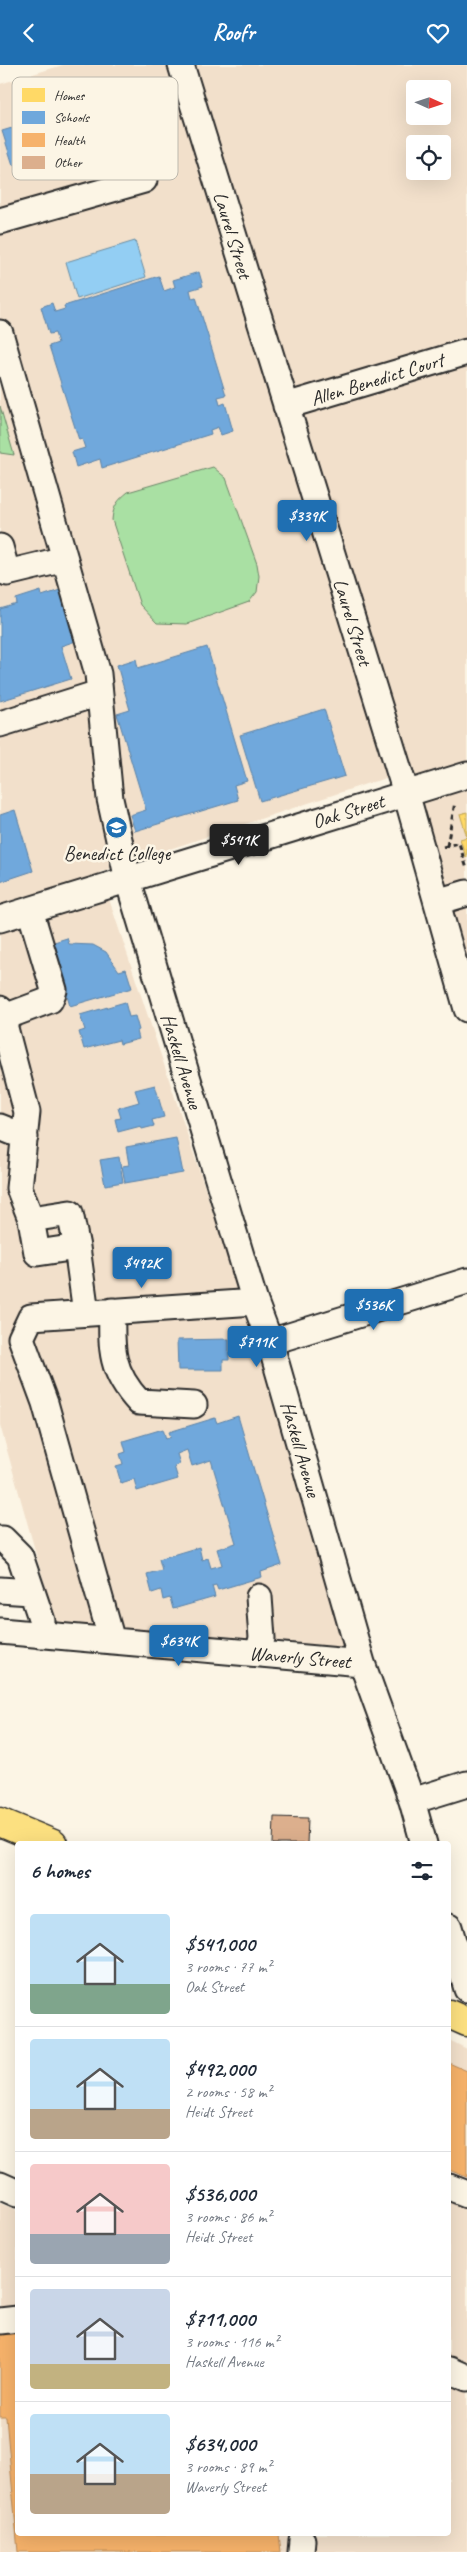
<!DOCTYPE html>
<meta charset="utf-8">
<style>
:root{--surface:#fff;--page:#f2f2f3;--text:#1f2937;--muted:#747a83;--line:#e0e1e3;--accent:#1f6fb2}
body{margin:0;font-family:Caveat,sans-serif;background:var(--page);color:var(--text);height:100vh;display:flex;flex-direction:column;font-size:19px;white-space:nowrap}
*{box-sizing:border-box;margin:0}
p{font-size:16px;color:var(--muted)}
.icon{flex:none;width:28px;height:28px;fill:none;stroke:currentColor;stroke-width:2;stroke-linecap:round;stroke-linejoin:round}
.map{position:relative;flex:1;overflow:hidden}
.side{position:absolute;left:15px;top:1776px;width:436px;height:695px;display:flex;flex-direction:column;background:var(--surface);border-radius:5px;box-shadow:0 5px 20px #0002}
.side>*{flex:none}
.needle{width:32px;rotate:93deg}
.buttons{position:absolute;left:406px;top:15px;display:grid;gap:10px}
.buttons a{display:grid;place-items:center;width:45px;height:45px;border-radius:5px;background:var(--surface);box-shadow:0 5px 20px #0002;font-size:25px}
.price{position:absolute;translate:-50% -42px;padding:0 11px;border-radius:5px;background:var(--accent);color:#fff;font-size:16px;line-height:32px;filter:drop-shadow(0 1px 2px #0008)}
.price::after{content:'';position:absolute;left:50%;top:30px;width:15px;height:11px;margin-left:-8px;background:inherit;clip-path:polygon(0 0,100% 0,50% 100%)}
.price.on{background:#222;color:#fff}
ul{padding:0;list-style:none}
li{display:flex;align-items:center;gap:15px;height:125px;padding:0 15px}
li+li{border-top:1px solid var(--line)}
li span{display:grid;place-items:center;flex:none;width:140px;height:100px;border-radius:5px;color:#555}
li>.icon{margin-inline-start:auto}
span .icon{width:60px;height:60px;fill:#fffc;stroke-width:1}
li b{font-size:21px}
h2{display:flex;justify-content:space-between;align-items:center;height:60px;padding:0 15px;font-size:21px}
header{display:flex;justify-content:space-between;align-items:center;height:65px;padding:0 15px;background:var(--accent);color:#fff;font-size:22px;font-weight:700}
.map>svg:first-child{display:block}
</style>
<header><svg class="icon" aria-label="back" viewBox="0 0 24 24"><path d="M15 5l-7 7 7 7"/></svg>Roofr<svg class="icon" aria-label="heart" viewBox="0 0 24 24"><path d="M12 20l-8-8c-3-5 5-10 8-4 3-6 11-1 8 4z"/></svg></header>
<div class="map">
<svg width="467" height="2487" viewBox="0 0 467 2487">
<rect width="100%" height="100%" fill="#fcf5e5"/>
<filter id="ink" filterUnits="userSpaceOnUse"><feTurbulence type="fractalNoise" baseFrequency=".02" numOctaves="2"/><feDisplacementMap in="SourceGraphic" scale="10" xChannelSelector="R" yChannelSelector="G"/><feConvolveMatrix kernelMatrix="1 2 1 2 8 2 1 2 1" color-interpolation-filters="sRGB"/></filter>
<g filter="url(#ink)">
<path fill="#f2e0cb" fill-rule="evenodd" d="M63 0H467V909L405 708 369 718 100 807 252 1264 345 1582 55 1557 0 1360V19ZM415 24H442V51H415ZM415 79H442V106H415Z
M449 1975 467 1984V2487H0V2137L17 2144 18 2469H449Z"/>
<path fill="#a9e0a3" stroke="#6a8667" d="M0 341 14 390 0 388Z
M213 402 226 413 257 499 259 511 257 527 249 537 187 559 157 558 140 540 112 455C113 441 118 435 128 427Z"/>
<path fill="#93cef3" stroke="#698da3" d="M135 176 146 212 77 234 66 197Z"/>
<path fill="#ffd966" stroke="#bfa554" d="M467 747V792H466L460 774 467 772 460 749Z"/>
<path fill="#6fa8dc" stroke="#5b82a7" d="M122 30 132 65 13 100 2 66Z
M199 207 203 221 190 225 192 233 196 232 226 330 218 332 220 340 225 338 233 366 221 370 218 362 210 365 211 369 102 403 100 394 76 402 72 387 85 383 82 374 79 375 49 281 58 278 55 268 49 269 41 242 52 238 55 247 65 244 64 241 159 211 164 226 175 222 173 215Z
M60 525 76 576 61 581 71 614 0 636V544L17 539 16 534 41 526 42 531Z
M207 582 247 716 234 720 238 735 135 766 130 750 146 745 117 649 130 645 117 600 136 594 138 603Z
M324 644 345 711 260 736 240 670Z
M15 745 33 806 0 817V750Z
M67 873 69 879 93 880 106 887 119 906 126 904 132 923 70 941 51 878Z
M125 937 129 952 135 951 139 965 137 966 139 974 120 979 119 975 84 984 79 967 85 965 80 950Z
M155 1020 164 1052 152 1055 154 1061 142 1064 141 1061 118 1067 115 1054 121 1053 118 1043 139 1037 135 1025Z
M176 1073 183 1108 125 1118 122 1101 129 1100 126 1082Z
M119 1092 123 1117 105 1120 100 1095Z
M229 1274V1295H223V1305H178L177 1275Z
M238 1351 282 1500 261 1507 262 1512 218 1525 216 1520 212 1521 215 1532 173 1544 170 1533 163 1535 161 1525 152 1528 147 1509 162 1505 159 1494 199 1482 202 1495 208 1493 211 1503 222 1500 217 1484 236 1478 211 1395 192 1401 187 1385 177 1389 180 1399 174 1401 178 1414 137 1426 134 1414 121 1418 116 1401 123 1399 120 1389 126 1387 123 1376 163 1364 166 1374 171 1372 169 1367 215 1353 217 1358Z"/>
<path fill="#f6b26b" stroke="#b98a58" d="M449 1998 467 2006V2112L449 2105Z
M18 2266V2469H279L281 2487H18L6 2352H0V2267Z"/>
<path fill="#dcaf8d" stroke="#2b2b2b" d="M274 1752 308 1753 307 1779H273Z"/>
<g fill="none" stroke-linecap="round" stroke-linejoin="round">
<defs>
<path id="minor" d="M181 0 406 728 467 944
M0 156 144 115
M0 268 98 609 110 734 128 815 255 1237 270 1277 362 1598 412 1736 424 1779
M286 341 467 287
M0 482 7 508 65 494
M0 659 99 628
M437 837 467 828
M0 854 467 710
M0 944 27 1047 19 1123 31 1154
M2 953 50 935 54 925 30 845
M0 1062 25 1072
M77 1182 37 1188 31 1154 70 1148 77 1182 86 1248
M112 1246C111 1285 111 1307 139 1337L194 1340
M270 1277 467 1216
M0 1474H3L20 1491 42 1556 40 1570
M0 1525 31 1527
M0 1566 362 1598
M112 1576 45 1338 21 1273 31 1252 255 1237
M258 1589 262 1573 259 1532
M412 1736 467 1719
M449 1862 467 1924
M0 2120 18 2128
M449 2122 467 2129
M0 2256 18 2254
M449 2305 467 2313
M301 2487 302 2475"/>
<path id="major" d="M0 1757 53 1779
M449 1949 467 1957"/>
</defs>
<use href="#minor" stroke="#2b2b2b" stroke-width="29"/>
<use href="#major" stroke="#2b2b2b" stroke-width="31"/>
<path stroke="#2b2b2b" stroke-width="3" stroke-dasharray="5 4" stroke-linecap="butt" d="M447 781 455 737
M443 782 459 778 467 804"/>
<use href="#minor" stroke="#fcf5e5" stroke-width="25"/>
<use href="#major" stroke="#fce080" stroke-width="28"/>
</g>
</g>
<defs>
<symbol id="university-disc" viewBox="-11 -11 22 22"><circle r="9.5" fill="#1f6fb2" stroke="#fcf5e5"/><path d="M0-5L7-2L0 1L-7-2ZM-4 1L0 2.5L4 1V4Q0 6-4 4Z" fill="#fff"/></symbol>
</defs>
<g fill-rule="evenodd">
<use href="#university-disc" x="104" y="750" width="25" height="25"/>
</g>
<g text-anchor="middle" stroke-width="5" stroke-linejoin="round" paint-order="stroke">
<g font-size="20" fill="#2b2b2b" stroke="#fcf5e5">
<text transform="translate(233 170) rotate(73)" y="7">Laurel Street</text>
<text transform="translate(377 314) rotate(-17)" y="7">Allen Benedict Court</text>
<text transform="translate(353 557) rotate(73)" y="7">Laurel Street</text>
<text transform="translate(348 746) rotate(-17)" y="7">Oak Street</text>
<text transform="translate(182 996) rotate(73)" y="7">Haskell Avenue</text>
<text transform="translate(301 1384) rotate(74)" y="7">Haskell Avenue</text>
<text transform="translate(300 1592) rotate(5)" y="7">Waverly Street</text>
</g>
<g font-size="20" fill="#2b2b2b" stroke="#fcf5e5">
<text x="117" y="795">Benedict College</text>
</g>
</g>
<rect x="12" y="12" width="166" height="103" rx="8" fill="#fcf5e5" stroke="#bdb8ad" stroke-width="1"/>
<rect x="22" y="23" width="23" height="14" fill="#ffd966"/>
<rect x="22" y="46" width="23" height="13" fill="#6fa8dc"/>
<rect x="22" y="68" width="23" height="14" fill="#f6b26b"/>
<rect x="22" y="91" width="23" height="13" fill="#dcaf8d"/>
<g font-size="14" fill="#2b2b2b">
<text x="54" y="35">Homes</text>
<text x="54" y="57">Schools</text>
<text x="54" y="80">Health</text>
<text x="54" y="102">Other</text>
</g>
</svg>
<div class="buttons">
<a><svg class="needle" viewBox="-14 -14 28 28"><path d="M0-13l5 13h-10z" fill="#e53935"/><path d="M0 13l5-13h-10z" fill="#747a83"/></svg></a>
<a><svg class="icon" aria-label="locate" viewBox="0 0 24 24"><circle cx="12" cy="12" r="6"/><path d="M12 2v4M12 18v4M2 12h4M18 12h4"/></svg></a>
</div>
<b class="price" style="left:307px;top:477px">$339K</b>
<b class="price on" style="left:239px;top:801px">$541K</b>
<b class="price" style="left:142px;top:1224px">$492K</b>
<b class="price" style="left:374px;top:1266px">$536K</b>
<b class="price" style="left:257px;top:1303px">$711K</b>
<b class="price" style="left:179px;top:1602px">$634K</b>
<section class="side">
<h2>6 homes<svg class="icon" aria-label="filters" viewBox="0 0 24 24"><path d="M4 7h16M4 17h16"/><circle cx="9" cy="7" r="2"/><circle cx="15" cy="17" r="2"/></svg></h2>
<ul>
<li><span style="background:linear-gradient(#bfe0f5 70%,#7fa58c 0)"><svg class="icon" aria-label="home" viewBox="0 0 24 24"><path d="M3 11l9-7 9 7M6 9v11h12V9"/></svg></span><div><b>$541,000</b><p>3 rooms · 77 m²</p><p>Oak Street</p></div></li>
<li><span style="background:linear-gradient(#bfe0f5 70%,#b9a48a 0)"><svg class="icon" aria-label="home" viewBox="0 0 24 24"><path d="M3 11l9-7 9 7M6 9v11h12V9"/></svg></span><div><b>$492,000</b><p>2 rooms · 58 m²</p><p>Heidt Street</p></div></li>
<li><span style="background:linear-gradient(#f6c9c9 70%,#9aa5b1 0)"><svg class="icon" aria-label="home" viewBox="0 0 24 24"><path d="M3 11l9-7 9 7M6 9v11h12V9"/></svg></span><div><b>$536,000</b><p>3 rooms · 86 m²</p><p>Heidt Street</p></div></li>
<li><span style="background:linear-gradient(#c9d6e8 75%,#c2b280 0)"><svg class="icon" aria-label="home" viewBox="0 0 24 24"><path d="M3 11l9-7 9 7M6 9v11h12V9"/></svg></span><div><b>$711,000</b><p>3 rooms · 116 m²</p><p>Haskell Avenue</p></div></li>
<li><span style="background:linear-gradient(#bfe0f5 60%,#b9a48a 0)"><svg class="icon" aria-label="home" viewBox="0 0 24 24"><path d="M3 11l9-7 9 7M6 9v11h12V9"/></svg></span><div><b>$634,000</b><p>3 rooms · 89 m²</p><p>Waverly Street</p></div></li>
</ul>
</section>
</div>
